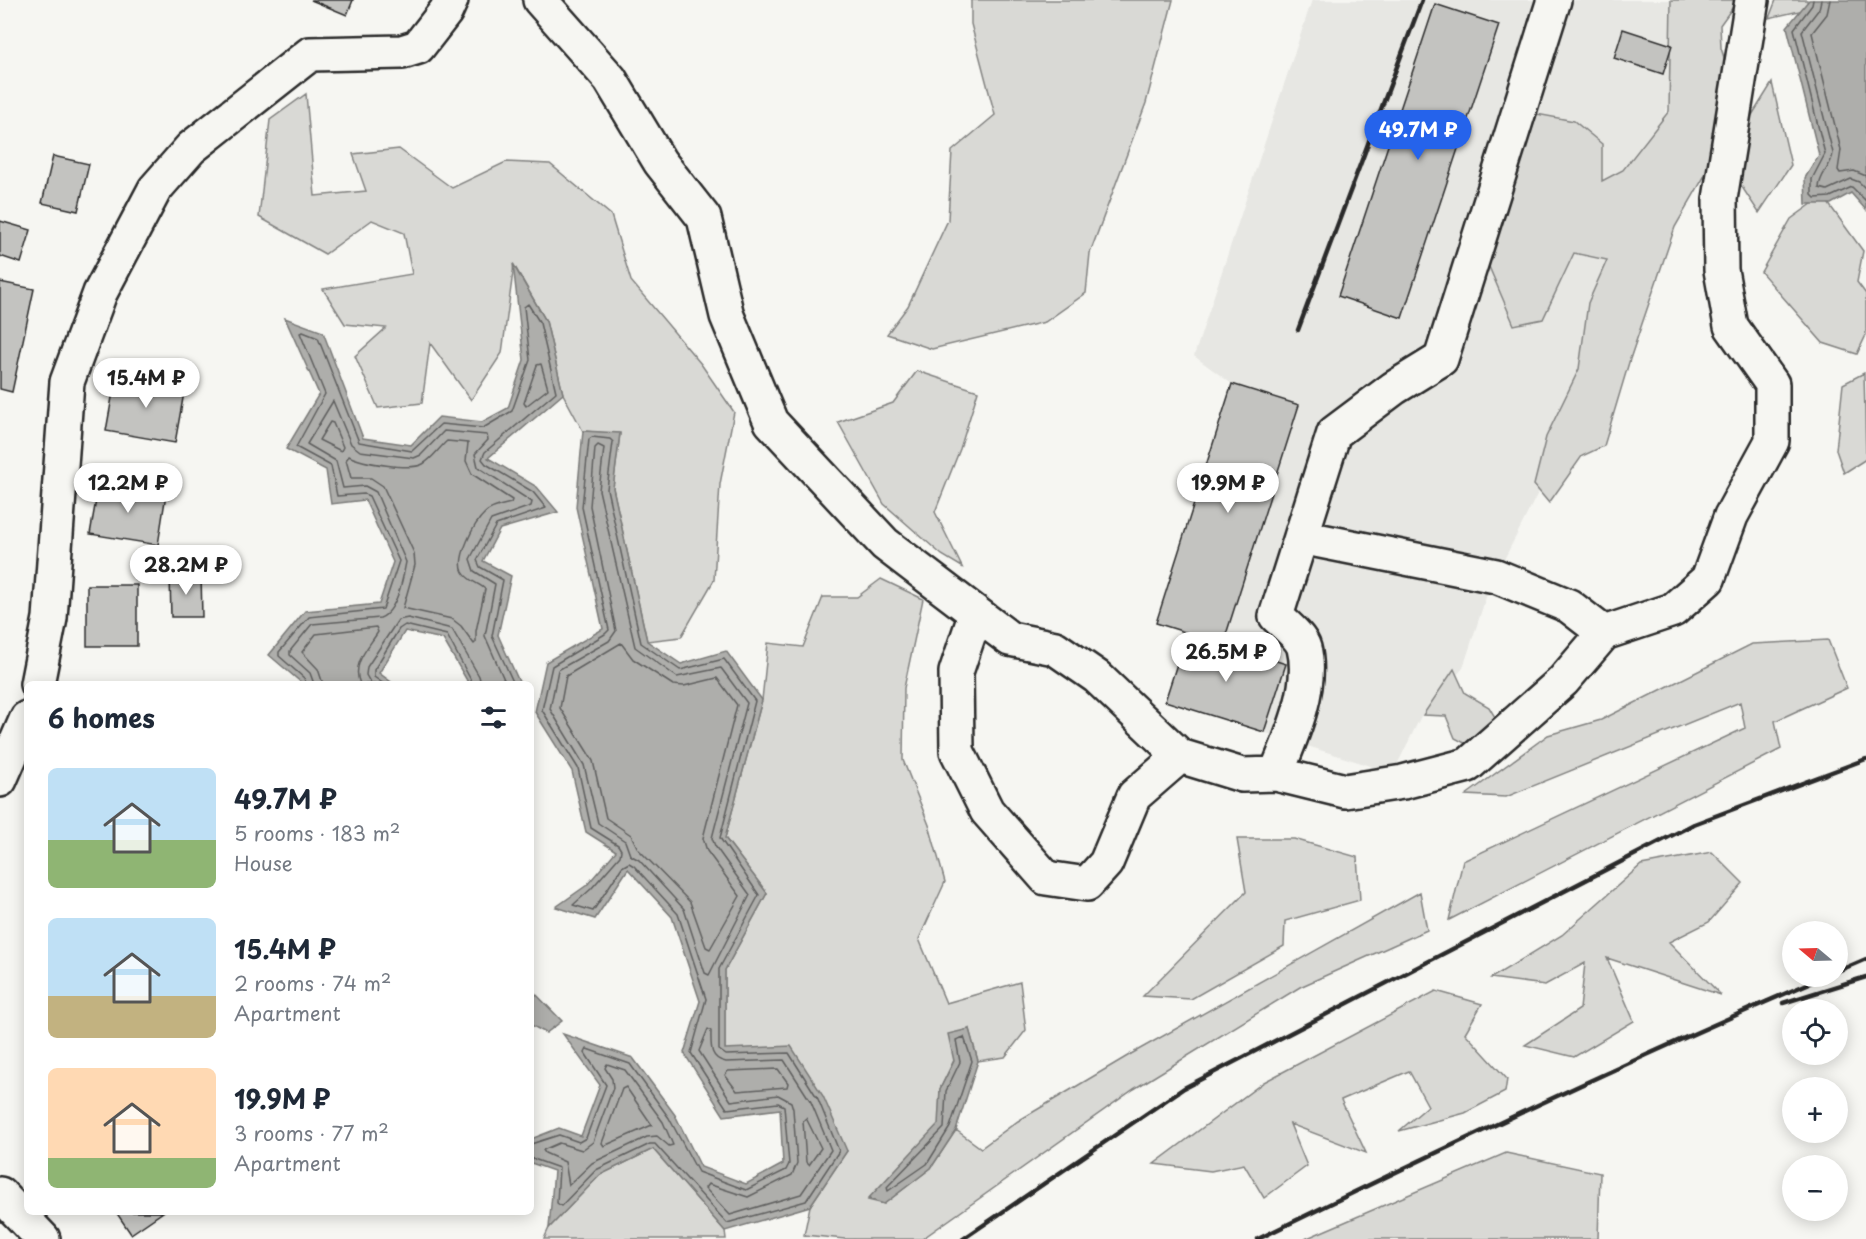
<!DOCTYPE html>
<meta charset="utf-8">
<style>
:root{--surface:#fff;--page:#f2f2f3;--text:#1f2937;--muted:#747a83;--accent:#2563eb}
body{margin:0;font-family:"Playpen Sans",sans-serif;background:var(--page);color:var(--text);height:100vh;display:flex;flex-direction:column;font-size:22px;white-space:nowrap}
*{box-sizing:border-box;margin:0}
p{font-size:20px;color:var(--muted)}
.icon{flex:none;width:33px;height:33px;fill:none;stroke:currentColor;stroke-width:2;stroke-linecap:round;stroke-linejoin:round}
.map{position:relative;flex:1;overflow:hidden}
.sheet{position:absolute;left:24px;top:681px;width:510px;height:534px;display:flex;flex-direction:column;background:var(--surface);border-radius:9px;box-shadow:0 3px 15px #0003}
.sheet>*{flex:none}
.needle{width:39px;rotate:289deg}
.tools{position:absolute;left:1782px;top:921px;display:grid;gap:12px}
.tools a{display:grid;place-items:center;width:66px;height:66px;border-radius:50%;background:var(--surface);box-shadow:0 3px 15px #0003;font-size:30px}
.price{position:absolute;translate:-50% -51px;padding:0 14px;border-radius:21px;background:#fff;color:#222;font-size:20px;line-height:39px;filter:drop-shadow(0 2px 3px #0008)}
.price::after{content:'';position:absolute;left:50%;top:36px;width:18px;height:14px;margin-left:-9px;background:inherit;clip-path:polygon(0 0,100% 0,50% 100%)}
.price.active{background:var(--accent);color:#fff}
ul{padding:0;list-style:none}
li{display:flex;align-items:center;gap:18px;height:150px;padding:0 24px}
li span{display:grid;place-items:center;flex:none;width:168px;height:120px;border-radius:9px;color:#555}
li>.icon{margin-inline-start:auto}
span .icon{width:72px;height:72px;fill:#fffc;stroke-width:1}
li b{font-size:26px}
h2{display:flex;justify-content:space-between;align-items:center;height:72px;padding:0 24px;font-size:26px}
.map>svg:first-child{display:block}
</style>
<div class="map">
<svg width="1866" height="1239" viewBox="0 0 1866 1239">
<rect width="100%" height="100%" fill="#f6f6f2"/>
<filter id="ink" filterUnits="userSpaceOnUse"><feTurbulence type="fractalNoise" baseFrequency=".0167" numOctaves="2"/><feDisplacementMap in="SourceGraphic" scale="12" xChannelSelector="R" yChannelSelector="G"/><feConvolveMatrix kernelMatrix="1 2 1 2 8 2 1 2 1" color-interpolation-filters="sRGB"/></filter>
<g filter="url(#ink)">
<path fill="#e7e7e3" d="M1312 0H1672L1675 88 1590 307 1626 320 1488 591 1463 668 1421 716 1393 773 1165 701 1187 633 1156 623 1232 384 1194 356Z"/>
<path fill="#d9d9d5" stroke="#828280" stroke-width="1.5" d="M971 0H1173L1146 103 1090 253 1086 293 1045 322 932 349 887 334 908 306 948 220 952 151 995 115 971 24Z
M1671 0H1738L1720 25 1721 48 1736 95 1719 151 1675 227 1630 359 1604 446 1582 456 1549 503 1534 485 1546 437 1579 369 1588 303 1607 260 1574 253 1543 319 1514 325 1487 262 1537 114 1574 121 1602 144V181L1623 170 1669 111Z
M1776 0H1807L1808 9 1769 18Z
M1772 83 1791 165 1759 213 1738 181 1739 136Z
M306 94 315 196 366 191 353 154 399 149 452 188 506 162 550 164 611 215 631 281 701 364 734 412 720 484 714 580 681 637 647 641 613 488 620 434 583 431 563 394 546 321 514 265 502 353 471 400 430 343 422 403 378 408 355 356 386 328 345 324 323 289 412 274 404 233 372 220 325 254 259 217 270 120Z
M1823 196 1863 251 1857 282 1866 294V335L1857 354 1823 343 1761 272 1791 219Z
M917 371 978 391 960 449 935 512 962 567 942 555 884 504 838 422 893 403Z
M1864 373 1866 459 1844 473 1836 450 1843 384Z
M881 579 923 599 904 688 903 760 929 825 945 882 919 939 946 1003 1020 982 1026 1030 1005 1057 978 1061 969 1029 940 1089 939 1124 868 1200 884 1204 931 1168 956 1130 981 1148 1018 1121 1131 1054 1420 892 1427 930 1300 987 1134 1089 922 1239H845L804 1235 810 1206 847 1151 725 1049V970L767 893 725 838 762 700 768 643 803 647 823 597H857Z
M1828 640 1847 688 1775 721 1781 749 1449 920 1463 861 1745 728 1740 702 1506 797 1466 795 1548 735 1601 720 1752 644Z
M1454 669 1465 693 1489 707 1501 727 1476 749 1455 738 1446 716 1423 715Z
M1237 839H1294L1357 857 1360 900 1285 921 1284 946 1191 999 1143 996 1246 892Z
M1712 852 1743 883 1709 922 1669 942 1721 995 1607 958 1634 1021 1574 1057 1525 1045 1580 1009 1585 963 1545 985 1491 978 1562 935 1641 865Z
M1436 991 1482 1004 1465 1033 1507 1079 1505 1092 1465 1113 1399 1131 1428 1106 1409 1071 1341 1100 1366 1153 1290 1124 1307 1166 1264 1198 1244 1164 1211 1171 1154 1164 1264 1082Z
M653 1149 725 1231 726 1239H544L549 1228 600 1175Z
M1506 1153 1600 1173 1598 1239H1305Z"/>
<path fill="#aeaeab" stroke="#7a7a78" stroke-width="1.5" d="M1809 0H1866V210L1851 193 1831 204H1806L1805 178 1819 155 1787 27Z
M513 264 546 321 563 394 488 458 537 487 558 512 500 529 483 561 511 576 498 635 520 684H469L443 639 405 631 379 673 394 684H303L269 655 305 611 379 604 393 562 365 500 331 504 326 470 286 449 319 394 285 318 323 332 363 438 411 445 439 417 482 422 508 408 524 360Z
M583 431 620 433 613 488 647 641 681 664 726 651 762 700 725 838 767 893 725 970V1049L791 1046 823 1096 847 1151 810 1206 725 1231 653 1149 600 1175 549 1228 554 1171 531 1163V1139L559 1128 581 1136 600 1085 563 1034 633 1058 675 1115 701 1167 746 1184 783 1164 780 1109 724 1116 684 1053 700 1001 672 917 628 869 595 919 556 907 587 885 616 851 586 832 572 771 535 712 546 662 603 629 576 507Z
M531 989 562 1021 546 1033 531 1025Z
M969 1029 978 1061 956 1130 931 1168 884 1204 868 1199 938 1124 940 1089 954 1061 948 1034Z"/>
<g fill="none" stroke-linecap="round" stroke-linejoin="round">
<path stroke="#5f5f5e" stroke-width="1.5" d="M1813 0 1812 5 1794 29 1825 154 1812 179V195L1815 198 1830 197 1852 187 1866 201
M1821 0 1819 9 1802 31 1833 153C1832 166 1819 175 1819 188L1827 190 1851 179 1859 182 1866 189
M1830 0 1827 14 1812 33 1841 150 1838 170 1840 173 1854 171 1866 176
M541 364 548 389 526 406 524 403 537 365Z
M330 422 333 423 343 447 341 451 319 440Z
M447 441 468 443 466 461 472 474 512 500 511 503C502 505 491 507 485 513 474 523 456 558 463 572 468 581 478 583 485 589L476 631V642L474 644 461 626 452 619 403 608 415 565 414 553 383 486 371 478H351L346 460 349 456C362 463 411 471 423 464 432 459 439 448 447 441Z
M598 445 604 448 599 490 635 647 677 677 721 668 747 703 712 838 715 846 750 895 709 975 705 973 684 909 639 860 630 855 625 841 598 823 584 765 550 709 558 670 609 641 616 631 590 506 595 448Z
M621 643 633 659 673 685 684 686 717 678 737 705 703 838 707 851 740 896 710 949 706 947 690 902 638 849 631 835 606 818 593 761 560 708 566 676Z
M306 684 304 678 279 656V652L309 617 383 609 399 561 369 496 364 494 337 496 331 466 296 447 325 394 300 333 303 332 318 338 359 442 412 451 441 424 483 428 512 411 530 360 524 307 528 304 540 323 556 392 485 452 482 459 486 464 533 492 546 508 496 525 477 560 480 567 503 580 492 636 514 684
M314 684 310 673 290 655V651L312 624 380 618C397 612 403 578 406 562L376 492 365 486 343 488 336 461 307 444 333 401 351 444 360 451 414 458 421 455 444 431 487 435 488 440 475 454 478 467 532 502 531 506 491 520 470 559 474 571 495 584 485 636 506 684
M323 684 318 669 302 652 316 634 376 627 378 632C368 648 351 664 360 684
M371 684 366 675 367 667 398 620 408 618 452 629 479 676 481 684
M384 684 374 677V670L399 629 405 625 447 635 473 684
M708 1029 711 1031C711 1045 709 1059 726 1062L784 1060 811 1102 831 1150 801 1194 730 1215 705 1188 708 1184 748 1197 792 1175 797 1163 793 1109 791 1102 778 1095 731 1101 699 1051Z
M964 1037 972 1061 950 1127 927 1164 888 1191 887 1187 944 1128 946 1091 960 1062 956 1040Z
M607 1064 625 1070 663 1122 673 1145 669 1146 657 1136 647 1137 592 1163 569 1185 565 1162 545 1153 543 1150 559 1143 582 1150 593 1142 613 1088 612 1079 605 1068Z
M778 1069 788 1083 787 1087 737 1091 725 1075 728 1071Z
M626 1087 652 1125 604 1146 602 1143 622 1089Z
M806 1118 821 1148 809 1165 806 1162 803 1121Z
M531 1144 559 1135 579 1142 586 1138 606 1085 585 1053 587 1049 630 1064 669 1118 698 1172 746 1190 786 1170 789 1164 784 1106 778 1103 727 1109 691 1053 706 999 678 914 634 866 629 863 622 867 593 911 573 905 591 889 620 856 621 850 618 845 591 828 578 768 542 710 552 666 605 634 609 630 582 507 589 439 592 437 610 439 613 442 607 489 641 643 680 670 724 659 755 701 720 838 759 895 719 969V1050L726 1055 789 1053 818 1099 839 1151 806 1201 727 1223 655 1144H650L596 1170 561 1206 557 1203 559 1168 531 1158"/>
</g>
<path fill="#c3c3c0" stroke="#2b2b2b" stroke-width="1.5" d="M311 0H353L347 15Z
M1435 4 1499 25 1402 318 1338 296Z
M1623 29 1672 45 1663 74 1614 58Z
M53 156 89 164 78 211 42 203Z
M0 221 31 230 21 263 0 256Z
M0 282 34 289 12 392 0 389Z
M116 375 185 387 175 443 106 431Z
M1232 384 1299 405 1223 644 1156 623Z
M99 483 166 494 158 545 90 534Z
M201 575 202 617H171L170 576Z
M87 585H137V646H87Z
M1187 633 1286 664 1264 732 1165 701Z
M116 1212H163L131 1234Z"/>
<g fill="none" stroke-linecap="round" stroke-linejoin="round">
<defs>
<path id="minor" d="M540 0 610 79 660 162 704 218 727 316 771 422 885 544 1010 639 1055 648 1097 677 1180 756 1242 775 1276 774 1345 791 1403 782 1468 765 1563 681 1604 633 1673 610 1708 579 1731 516 1772 441V384L1731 326 1721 270 1720 199 1752 0
M1301 537 1496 576 1569 606 1604 633
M976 613 956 672 957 751 987 811 1046 878 1087 884 1106 863 1134 796 1180 756
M37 684 50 618 67 382 100 293 155 189 191 148 310 54 402 52 418 47 446 11 451 0
M1276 774C1291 738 1314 687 1304 648 1301 637 1284 624 1276 616L1334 433 1394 388 1441 359 1554 0
M0 780 27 718
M0 1194 43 1239"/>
</defs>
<use href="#minor" stroke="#2b2b2b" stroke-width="38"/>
<use href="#minor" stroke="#f6f6f2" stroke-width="33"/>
<path stroke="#2b2b2b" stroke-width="4.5" d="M1298 330 1422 0
M1838 971 1866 959
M1783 1003 1866 977
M963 1239 1184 1088 1694 824 1866 759
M1258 1239C1445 1147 1634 1058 1826 976"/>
</g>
</g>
</svg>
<div class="tools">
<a><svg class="needle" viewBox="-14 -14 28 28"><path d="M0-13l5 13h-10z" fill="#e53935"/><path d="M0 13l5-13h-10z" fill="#747a83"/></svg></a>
<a><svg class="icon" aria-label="locate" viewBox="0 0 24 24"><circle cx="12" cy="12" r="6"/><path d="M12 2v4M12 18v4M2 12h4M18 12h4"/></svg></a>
<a>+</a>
<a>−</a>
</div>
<b class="price active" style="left:1418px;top:161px">49.7M ₽</b>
<b class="price" style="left:146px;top:409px">15.4M ₽</b>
<b class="price" style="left:128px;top:514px">12.2M ₽</b>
<b class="price" style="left:1228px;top:514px">19.9M ₽</b>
<b class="price" style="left:186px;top:596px">28.2M ₽</b>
<b class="price" style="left:1226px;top:683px">26.5M ₽</b>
<section class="sheet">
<h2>6 homes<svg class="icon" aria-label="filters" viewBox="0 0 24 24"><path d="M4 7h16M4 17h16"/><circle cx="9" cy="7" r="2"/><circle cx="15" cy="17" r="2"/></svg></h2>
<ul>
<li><span style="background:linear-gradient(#bfe0f5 60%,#8fb573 0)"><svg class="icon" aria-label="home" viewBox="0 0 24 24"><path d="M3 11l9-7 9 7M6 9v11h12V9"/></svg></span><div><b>49.7M ₽</b><p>5 rooms · 183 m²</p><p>House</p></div></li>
<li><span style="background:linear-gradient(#bfe0f5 65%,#c2b280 0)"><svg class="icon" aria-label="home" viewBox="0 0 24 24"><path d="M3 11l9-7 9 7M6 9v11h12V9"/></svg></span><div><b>15.4M ₽</b><p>2 rooms · 74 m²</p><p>Apartment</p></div></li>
<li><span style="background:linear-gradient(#ffd9b3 75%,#8fb573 0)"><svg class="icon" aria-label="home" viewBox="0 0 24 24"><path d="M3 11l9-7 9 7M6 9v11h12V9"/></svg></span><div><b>19.9M ₽</b><p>3 rooms · 77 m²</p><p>Apartment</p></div></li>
</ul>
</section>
</div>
